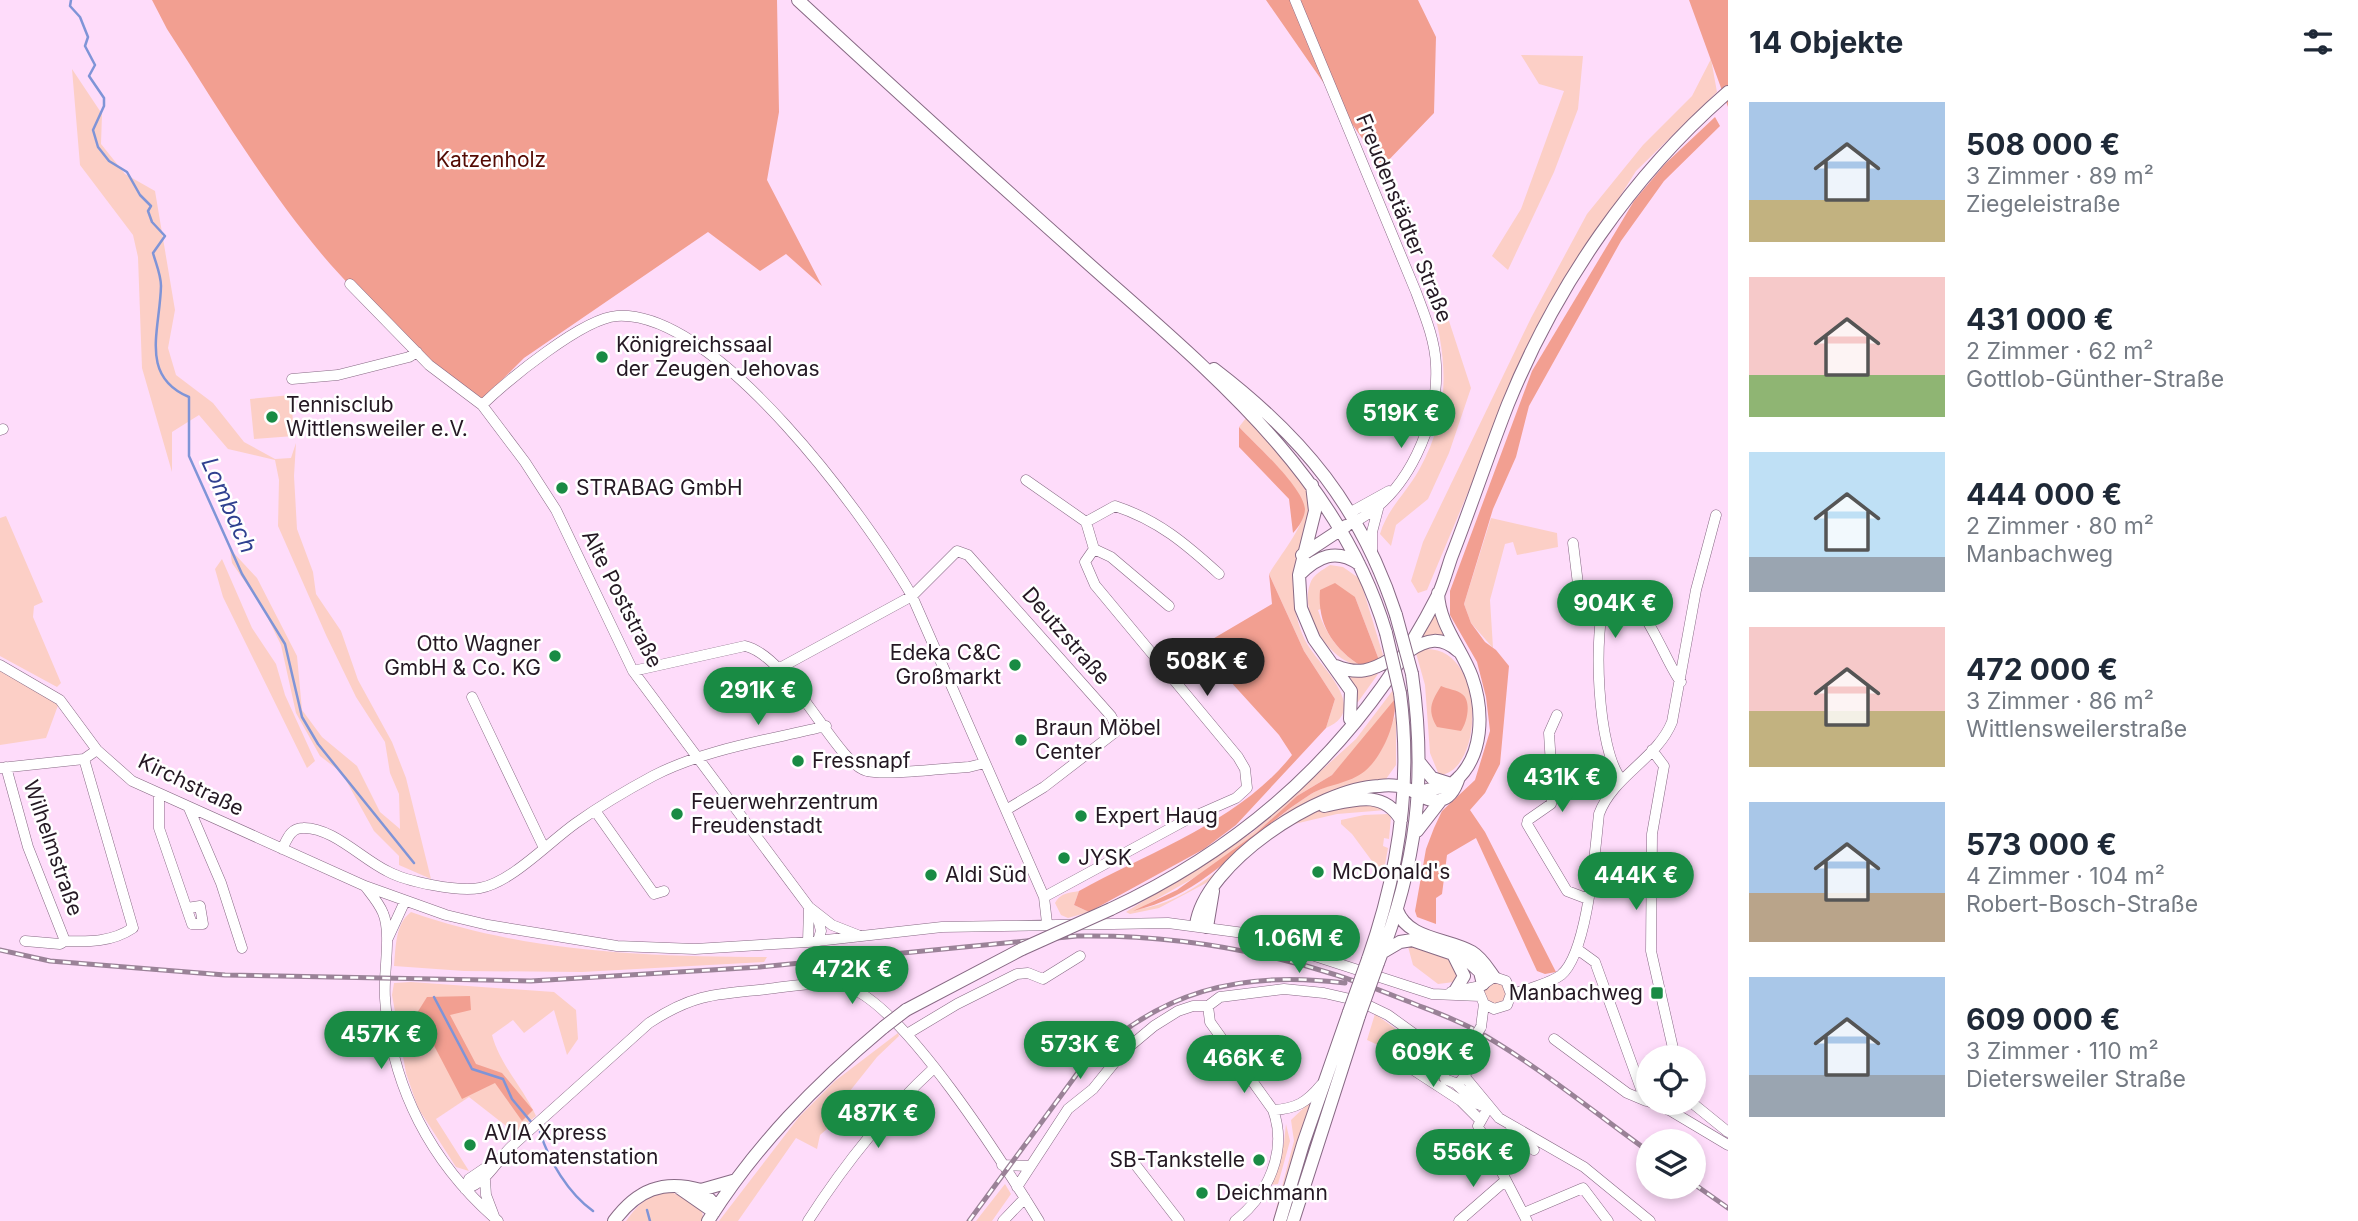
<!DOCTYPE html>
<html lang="de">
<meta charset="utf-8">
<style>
:root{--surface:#fff;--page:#f6f6f7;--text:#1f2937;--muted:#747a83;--accent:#198b44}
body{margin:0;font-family:Inter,sans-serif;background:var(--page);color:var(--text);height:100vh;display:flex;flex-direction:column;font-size:26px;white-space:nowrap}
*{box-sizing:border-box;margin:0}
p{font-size:23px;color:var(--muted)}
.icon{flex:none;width:38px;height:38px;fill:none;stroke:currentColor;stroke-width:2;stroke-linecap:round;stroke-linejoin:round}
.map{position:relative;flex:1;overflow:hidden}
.details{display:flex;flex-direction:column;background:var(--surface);width:630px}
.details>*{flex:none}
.controls{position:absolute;left:1636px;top:1045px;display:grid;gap:14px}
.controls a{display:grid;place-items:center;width:70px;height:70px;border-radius:50%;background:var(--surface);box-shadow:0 4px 10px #0003;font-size:35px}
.price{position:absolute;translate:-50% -60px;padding:0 16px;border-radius:24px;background:var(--accent);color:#fff;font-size:23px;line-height:46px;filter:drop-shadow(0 2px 4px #0008)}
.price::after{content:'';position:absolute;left:50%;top:42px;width:21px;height:16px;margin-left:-10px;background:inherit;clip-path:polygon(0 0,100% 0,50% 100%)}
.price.current{background:#222;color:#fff}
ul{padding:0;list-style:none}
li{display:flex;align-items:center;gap:21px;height:175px;padding:0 21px}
li span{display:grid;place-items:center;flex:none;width:196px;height:140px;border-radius:0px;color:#555}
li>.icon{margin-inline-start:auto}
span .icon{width:84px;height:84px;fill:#fffc;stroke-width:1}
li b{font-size:30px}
h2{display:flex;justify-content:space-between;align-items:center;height:84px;padding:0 21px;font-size:30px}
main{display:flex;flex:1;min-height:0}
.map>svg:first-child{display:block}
</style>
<main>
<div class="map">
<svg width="1728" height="1221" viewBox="0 0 1728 1221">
<rect width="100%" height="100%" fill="#fedcfa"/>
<path fill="#fccfc6" d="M1521 55 1583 56 1578 109 1554 172 1508 270 1492 256 1521 209 1564 91 1539 84Z
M1711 59 1717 92 1636 171 1553 303 1532 340 1427 590 1418 593 1411 581 1423 542 1531 318 1587 214 1643 145 1692 96Z
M72 69 102 114 101 144 125 174 155 191 175 310 168 348 176 375 213 403 244 442 275 459 291 458 296 443 294 476 297 529 313 572 316 594 341 631 358 680 392 742 406 778 431 879 399 865V856L374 831 342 773 320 756 296 713 281 645 262 606 232 563 230 549 257 578 297 656 302 710 322 737 357 766 380 812 400 829 399 794 390 773 385 742 356 697 326 635 278 526 279 480 275 460 228 449 199 415 172 432V472L142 368 138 257 133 235 80 165Z
M1429 294 1449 321 1471 388 1449 453 1428 499 1396 525 1391 546 1380 534C1387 509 1407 492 1419 470 1452 411 1448 356 1429 294Z
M291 395 294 436 254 439 250 399Z
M1246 418C1262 435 1296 467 1306 486 1321 517 1286 579 1297 618 1300 628 1303 638 1309 647 1324 670 1369 710 1326 728L1335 699 1304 651 1269 574C1279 557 1301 530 1304 513 1308 492 1254 443 1239 427Z
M6 516 43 602 34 606 33 617 61 683 57 687 0 656V518Z
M1491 518 1557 533 1558 547 1517 555 1513 542 1505 544 1490 600 1493 648 1471 623 1464 604Z
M222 559 252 628 276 664 285 695 315 761 307 768 223 597 215 569Z
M1330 565 1343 567 1360 579 1383 655 1379 660 1355 597 1318 610C1325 634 1340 653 1361 666 1330 662 1299 615 1310 584 1313 574 1323 570 1330 565Z
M1435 611 1450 638H1420Z
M1426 649C1487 648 1484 773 1439 775L1430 753 1425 685 1416 653Z
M0 665 60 700 46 738 0 745Z
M1378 674 1358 702H1356L1350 676Z
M1393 690 1395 699 1388 711 1332 775 1297 796 1255 834 1199 875 1139 909C1208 899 1254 829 1311 794 1334 781 1358 780 1376 758 1385 747 1390 727 1396 714V765L1386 779 1338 790 1314 799 1279 819 1208 882 1159 908 1130 914 1126 912 1253 832 1356 739Z
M1373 801 1386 810 1337 814 1290 825C1310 807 1347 806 1373 801Z
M1388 814 1391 817 1389 839 1384 838 1383 846 1388 848 1383 876 1352 834 1341 824V820L1364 815Z
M1079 891 1074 905 1089 912 1068 918 1061 915 1055 903C1060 893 1069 893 1079 891Z
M411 912C524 952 648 957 767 957L764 962 582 972 464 971 394 966C396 947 395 924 411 912Z
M1407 943 1450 959 1460 971 1454 982 1438 984 1413 965Z
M1484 993a11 11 0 1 1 22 0a11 11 0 1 1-22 0Z
M411 982 554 992 576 1010 578 1039 567 1055 554 1010 524 1033 513 1020 492 1035C500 1065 523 1087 536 1116L515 1133 469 1097 436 1119 469 1171 456 1167 418 1108 406 1073 392 995 394 983Z
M1375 1014 1414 1042 1433 1078 1404 1058 1406 1050 1402 1048 1398 1054 1367 1040Z
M898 1033 899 1036 877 1057 838 1106 841 1117 820 1135 817 1149 796 1138 738 1221H719L799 1117 835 1081Z
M1311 1101 1276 1221H1273L1294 1141 1291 1120Z
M1286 1124 1290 1141 1278 1184 1270 1185 1284 1143Z
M1005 1184 1011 1194 992 1221H976Z
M672 1192 701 1207 704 1221H626C639 1203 649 1194 672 1192Z"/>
<path fill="#f29f91" d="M152 0H777L779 112 767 180 822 286 786 254 760 271 708 232 524 358 480 402C429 359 375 315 331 265 268 193 219 109 167 29Z
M1266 0H1418L1436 37 1434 113 1382 167Z
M1689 0H1728V107Z
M1715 117 1720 126 1664 181 1621 241 1529 406 1516 457 1493 509 1464 604 1471 623 1485 642 1496 650 1509 666 1500 764 1485 793 1470 810 1485 832 1556 972 1545 974 1537 971 1476 838 1447 855 1442 894 1436 898V924L1417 917 1415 911 1426 849 1434 828 1442 811 1475 780 1490 731 1486 697 1477 662 1450 615V591L1532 371 1634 201 1665 164Z
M1239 427C1255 444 1303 487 1305 509 1305 517 1299 527 1293 533L1289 499 1239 447Z
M1269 574 1304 651 1335 699 1326 728 1236 825 1204 849 1089 912 1074 905 1079 891C1151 851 1240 821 1292 755L1279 735 1199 647 1272 604Z
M1335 583 1355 597 1379 660 1361 666C1333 648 1317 624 1320 590Z
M1441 686C1447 689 1458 690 1462 694 1472 701 1467 723 1461 731L1437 727C1427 710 1431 702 1441 686Z
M1395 699C1397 721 1383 756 1365 771 1349 784 1328 784 1311 794 1247 834 1210 894 1133 911L1177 890 1255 834 1297 796 1332 775Z
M470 996 471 1010 450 1015 476 1064 502 1073 533 1110 522 1121 495 1083 462 1099 417 1013 427 997Z"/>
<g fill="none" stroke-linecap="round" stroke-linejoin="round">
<path stroke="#7f94d7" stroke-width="2.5" d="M71 0 70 6 80 17 88 37 85 46 95 65 89 76 104 98V106L93 130 98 147 109 161 127 172 140 195 151 206 148 211 152 222 165 236 153 253C156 264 161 275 161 286 160 330 139 376 189 397V456L242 574 285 644 302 717 318 744 414 863
M434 997 472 1069 503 1079 512 1099 532 1123
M540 1132C549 1161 568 1193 593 1211
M647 1210 650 1221"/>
<defs>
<path id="minor" d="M1295 0 1416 292C1425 316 1435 340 1436 365 1439 423 1408 494 1356 521
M350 284 429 365 482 405 525 462 556 510 633 671 809 907 832 925 860 936
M292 379 338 375 409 357 417 352
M482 405C508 380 583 318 617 316 717 310 867 518 912 596L1044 897 1047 923
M0 430 3 429
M1026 480 1086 522 1094 549
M1351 512 1389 491
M1086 522 1115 506C1158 520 1186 544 1219 574
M1573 543 1578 584 1581 588 1607 594
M1094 549 1111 557 1169 606
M1372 552V532L1378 509
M0 665 60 700 97 750 132 781 365 886 446 915 488 925 617 946 695 949 808 942 942 927 1168 923 1244 933 1432 994 1480 996
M778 669 912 596 957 551 968 555 1111 716 1118 730 1044 787 1006 810
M633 671 745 646C791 657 836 764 867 771 885 776 946 768 969 767L985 763
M472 697 544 848
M1557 715 1549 733 1553 797 1551 804 1528 820 1527 824 1567 891 1588 899
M1652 750 1664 766 1652 834 1651 951 1675 1057
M6 767 28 847 65 941 60 944 25 941
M0 768 84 759 97 750
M1622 780C1597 753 1592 627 1607 594 1637 575 1665 664 1681 682
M159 794V828L192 924H203L200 906 187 908
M189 808 221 883 242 948
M596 812 654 894 664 891
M282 849C287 840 290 828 303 828 332 827 362 859 387 871 407 882 458 892 480 888 512 882 549 842 576 823 600 806 627 790 653 776 705 749 769 740 826 726
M365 886C371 894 379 903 383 913 392 933 383 975 385 998 391 1087 431 1163 498 1221
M1044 897 1186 820 1236 798 1247 788 1245 769 1238 757 1095 585 1085 562 1094 549
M817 915 821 931 818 941
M388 938 405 901
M65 941C89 942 112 942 133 928L84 759
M808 942 809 907
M1577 949 1595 962 1645 1100
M1451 992 1481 986 1494 977 1506 981 1511 994 1507 1005 1494 1009 1484 1004 1479 992
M1511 994C1524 991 1552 982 1561 975 1588 953 1595 849 1599 814 1613 776 1657 759 1672 722L1696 590 1716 515
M1208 1006 1210 1022 1273 1110C1288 1151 1268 1195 1235 1221
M1481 1027 1484 1004
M907 1034 957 1004 1017 974 1028 973 1043 979 1080 956
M1554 1039 1627 1093 1646 1101
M1418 1040 1442 1068 1445 1079 1455 1083 1478 1104 1488 1108
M1392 1056 1461 1101 1480 1120
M1457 1058 1471 1041
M1465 1077 1499 1118 1584 1167 1650 1221
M1460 1082 1466 1074 1464 1063 1476 1035
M1650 1102 1671 1111 1728 1145
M1691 1102 1728 1132
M1488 1108 1478 1126 1527 1221
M1273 1110C1296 1109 1307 1102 1321 1085
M1511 1127 1515 1137 1534 1150
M1131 1159 1179 1221
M1002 1165 1029 1166
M485 1180 486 1195 494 1216
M1017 1187 1068 1109 1093 1089 1123 1052 1154 1026 1178 1011 1193 1006H1208L1220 997 1284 989 1324 993 1359 1001 1388 1015 1449 1059
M465 1189C488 1182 495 1162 512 1146L649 1023C690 996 712 994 759 990 787 987 817 980 844 986 901 999 1007 1169 1039 1221
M465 1189 469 1179 497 1160
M1524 1213 1583 1188 1608 1221
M808 1221C844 1165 885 1113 934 1068
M1003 1221 1025 1198
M1459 1221 1506 1180"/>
<path id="major" d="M798 0C889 84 980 167 1072 249 1196 361 1337 467 1386 633
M1214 369C1303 437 1361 507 1396 615
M1312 485 1315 511 1299 575 1301 608 1314 639 1351 691 1350 719
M1302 555 1346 526
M1299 575C1318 556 1336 548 1359 564
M1409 651C1427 639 1441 636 1458 651
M1336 666C1358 675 1371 671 1391 659
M1420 763 1432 778 1451 784
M1419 793C1430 787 1443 790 1454 782 1484 757 1484 711 1472 677 1462 649 1439 625 1438 593
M1324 806C1353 800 1383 789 1401 820
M1417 831 1441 800
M1111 909C1257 841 1366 737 1439 593 1444 581 1447 570 1451 558 1471 507 1488 455 1508 404 1556 286 1632 175 1728 92
M1397 910C1408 940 1448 938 1472 952 1482 958 1488 969 1494 977
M1196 925C1204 864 1319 788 1379 786 1387 785 1397 785 1405 788 1417 791 1426 803 1440 800 1451 798 1456 787 1459 777
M1207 927 1213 891
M1383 952 1400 942 1412 940 1465 958 1480 972 1483 984
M1453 954 1464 976 1455 991
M1368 959C1398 874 1412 783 1400 693
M1378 963C1417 864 1427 779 1412 674
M906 1010 1022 949
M678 1187 714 1212
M701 1190 736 1180
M614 1221C637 1190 663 1179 701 1190L717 1207
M708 1221C756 1145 816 1084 884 1027
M1280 1221 1303 1144 1349 1012
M1293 1221 1359 1016"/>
</defs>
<use href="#minor" stroke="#876984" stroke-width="11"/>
<use href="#major" stroke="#876984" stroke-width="14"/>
<use href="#minor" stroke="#fff" stroke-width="10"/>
<use href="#major" stroke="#fff" stroke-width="12"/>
<defs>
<path id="rail" d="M0 950 50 961 225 975 531 981 760 967 1077 936C1191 934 1301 957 1407 1001 1429 1010 1453 1018 1475 1030 1536 1064 1592 1111 1648 1151
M1694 1184 1728 1208
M969 1221 1082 1067C1157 991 1240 970 1345 983"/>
</defs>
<use href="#rail" stroke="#9a8297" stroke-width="5"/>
<use href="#rail" stroke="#fff" stroke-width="2.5" stroke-dasharray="8" stroke-linecap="butt"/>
<defs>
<path id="minor-bridge" d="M1476 1035 1481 1027"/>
<path id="major-bridge" d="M1396 615 1412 674
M1386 633 1400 693
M1022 949 1111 909
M1349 1012 1368 959
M1359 1016 1378 963
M884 1027 906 1010"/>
</defs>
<use href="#minor-bridge" stroke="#876984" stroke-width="11" stroke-linecap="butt"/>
<use href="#major-bridge" stroke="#876984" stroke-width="14" stroke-linecap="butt"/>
<use href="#minor-bridge" stroke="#fff" stroke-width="10"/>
<use href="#major-bridge" stroke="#fff" stroke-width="12"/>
</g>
<g fill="#198b44" stroke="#fff" stroke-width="2.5">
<circle cx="602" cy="357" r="7"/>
<circle cx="272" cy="417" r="7"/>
<circle cx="562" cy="488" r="7"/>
<circle cx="555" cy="656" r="7"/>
<circle cx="1015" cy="665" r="7"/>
<circle cx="1021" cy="740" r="7"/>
<circle cx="798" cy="761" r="7"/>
<circle cx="677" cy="814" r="7"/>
<circle cx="1081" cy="816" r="7"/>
<circle cx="1064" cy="858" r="7"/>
<circle cx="1318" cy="872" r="7"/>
<circle cx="931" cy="875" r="7"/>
<rect x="1650" y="986" width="14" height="14" rx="3.5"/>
<circle cx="470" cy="1145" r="7"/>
<circle cx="1259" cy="1160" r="7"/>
<circle cx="1202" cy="1193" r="7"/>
</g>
<g text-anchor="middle" stroke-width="5" stroke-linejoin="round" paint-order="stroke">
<g font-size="21" fill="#540b04" stroke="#fff">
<text x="491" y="167">Katzenholz</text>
</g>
<g font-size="21" fill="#241823" stroke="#fff">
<text transform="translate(1404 218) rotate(68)" y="7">Freudenstädter Straße</text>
<text transform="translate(622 599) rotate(63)" y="7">Alte Poststraße</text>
<text transform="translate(1066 636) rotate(49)" y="7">Deutzstraße</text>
<text transform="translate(191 785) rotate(26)" y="7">Kirchstraße</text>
<text transform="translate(53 848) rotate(71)" y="7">Wilhelmstraße</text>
</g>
<g font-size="21" fill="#241823" stroke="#fff" text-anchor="start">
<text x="616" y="352">Königreichssaal<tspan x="616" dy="24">der Zeugen Jehovas</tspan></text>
<text x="286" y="412">Tennisclub<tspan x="286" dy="24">Wittlensweiler e.V.</tspan></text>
<text x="576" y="495">STRABAG GmbH</text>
<text x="541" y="651" text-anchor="end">Otto Wagner<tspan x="541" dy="24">GmbH &amp; Co. KG</tspan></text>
<text x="1001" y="660" text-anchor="end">Edeka C&amp;C<tspan x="1001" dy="24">Großmarkt</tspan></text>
<text x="1035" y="735">Braun Möbel<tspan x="1035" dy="24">Center</tspan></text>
<text x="812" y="768">Fressnapf</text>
<text x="691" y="809">Feuerwehrzentrum<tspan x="691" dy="24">Freudenstadt</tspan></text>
<text x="1095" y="823">Expert Haug</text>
<text x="1078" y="865">JYSK</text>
<text x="1332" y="879">McDonald's</text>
<text x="945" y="882">Aldi Süd</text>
<text x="1643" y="1000" text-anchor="end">Manbachweg</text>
<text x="484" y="1140">AVIA Xpress<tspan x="484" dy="24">Automatenstation</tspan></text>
<text x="1245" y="1167" text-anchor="end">SB-Tankstelle</text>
<text x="1216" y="1200">Deichmann</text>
</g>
<g font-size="23" font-style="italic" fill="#304190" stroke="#fff">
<text transform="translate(229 505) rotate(66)" y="8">Lombach</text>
</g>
</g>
</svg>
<div class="controls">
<a><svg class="icon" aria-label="locate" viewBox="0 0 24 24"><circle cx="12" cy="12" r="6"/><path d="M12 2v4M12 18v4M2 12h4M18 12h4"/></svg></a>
<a><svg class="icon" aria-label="layers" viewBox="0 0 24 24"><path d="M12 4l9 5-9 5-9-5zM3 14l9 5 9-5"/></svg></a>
</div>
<b class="price" style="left:1401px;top:450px">519K €</b>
<b class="price" style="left:1615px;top:640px">904K €</b>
<b class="price current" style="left:1207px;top:698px">508K €</b>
<b class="price" style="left:758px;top:727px">291K €</b>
<b class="price" style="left:1562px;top:814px">431K €</b>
<b class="price" style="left:1636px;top:912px">444K €</b>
<b class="price" style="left:1299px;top:975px">1.06M €</b>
<b class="price" style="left:852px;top:1006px">472K €</b>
<b class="price" style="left:381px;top:1071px">457K €</b>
<b class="price" style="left:1080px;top:1081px">573K €</b>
<b class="price" style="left:1433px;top:1089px">609K €</b>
<b class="price" style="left:1244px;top:1095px">466K €</b>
<b class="price" style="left:878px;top:1150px">487K €</b>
<b class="price" style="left:1473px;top:1189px">556K €</b>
</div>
<section class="details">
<h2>14 Objekte<svg class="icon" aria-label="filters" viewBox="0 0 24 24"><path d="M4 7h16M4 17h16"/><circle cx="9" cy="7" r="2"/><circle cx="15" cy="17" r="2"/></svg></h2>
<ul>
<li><span style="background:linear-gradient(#a9c7e8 70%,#c2b280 0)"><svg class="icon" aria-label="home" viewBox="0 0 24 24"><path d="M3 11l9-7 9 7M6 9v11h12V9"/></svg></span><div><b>508 000 €</b><p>3 Zimmer · 89 m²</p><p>Ziegeleistraße</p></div></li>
<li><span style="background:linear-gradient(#f6c9c9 70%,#8fb573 0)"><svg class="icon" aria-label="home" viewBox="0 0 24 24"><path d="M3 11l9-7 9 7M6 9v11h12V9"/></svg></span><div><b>431 000 €</b><p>2 Zimmer · 62 m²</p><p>Gottlob-Günther-Straße</p></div></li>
<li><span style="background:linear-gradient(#bfe0f5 75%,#9aa5b1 0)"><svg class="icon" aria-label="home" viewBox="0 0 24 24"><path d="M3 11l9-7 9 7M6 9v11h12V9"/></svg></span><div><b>444 000 €</b><p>2 Zimmer · 80 m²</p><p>Manbachweg</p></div></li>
<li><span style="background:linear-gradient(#f6c9c9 60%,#c2b280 0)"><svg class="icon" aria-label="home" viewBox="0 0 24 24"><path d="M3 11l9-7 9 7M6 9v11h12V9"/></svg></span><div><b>472 000 €</b><p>3 Zimmer · 86 m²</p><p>Wittlensweilerstraße</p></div></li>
<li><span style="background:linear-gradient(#a9c7e8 65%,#b9a48a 0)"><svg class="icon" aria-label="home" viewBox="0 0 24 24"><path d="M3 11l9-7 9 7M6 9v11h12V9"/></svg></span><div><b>573 000 €</b><p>4 Zimmer · 104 m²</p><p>Robert-Bosch-Straße</p></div></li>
<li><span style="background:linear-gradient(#a9c7e8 70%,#9aa5b1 0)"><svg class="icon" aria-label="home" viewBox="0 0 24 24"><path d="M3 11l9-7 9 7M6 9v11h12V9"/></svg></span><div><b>609 000 €</b><p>3 Zimmer · 110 m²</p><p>Dietersweiler Straße</p></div></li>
</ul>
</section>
</main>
